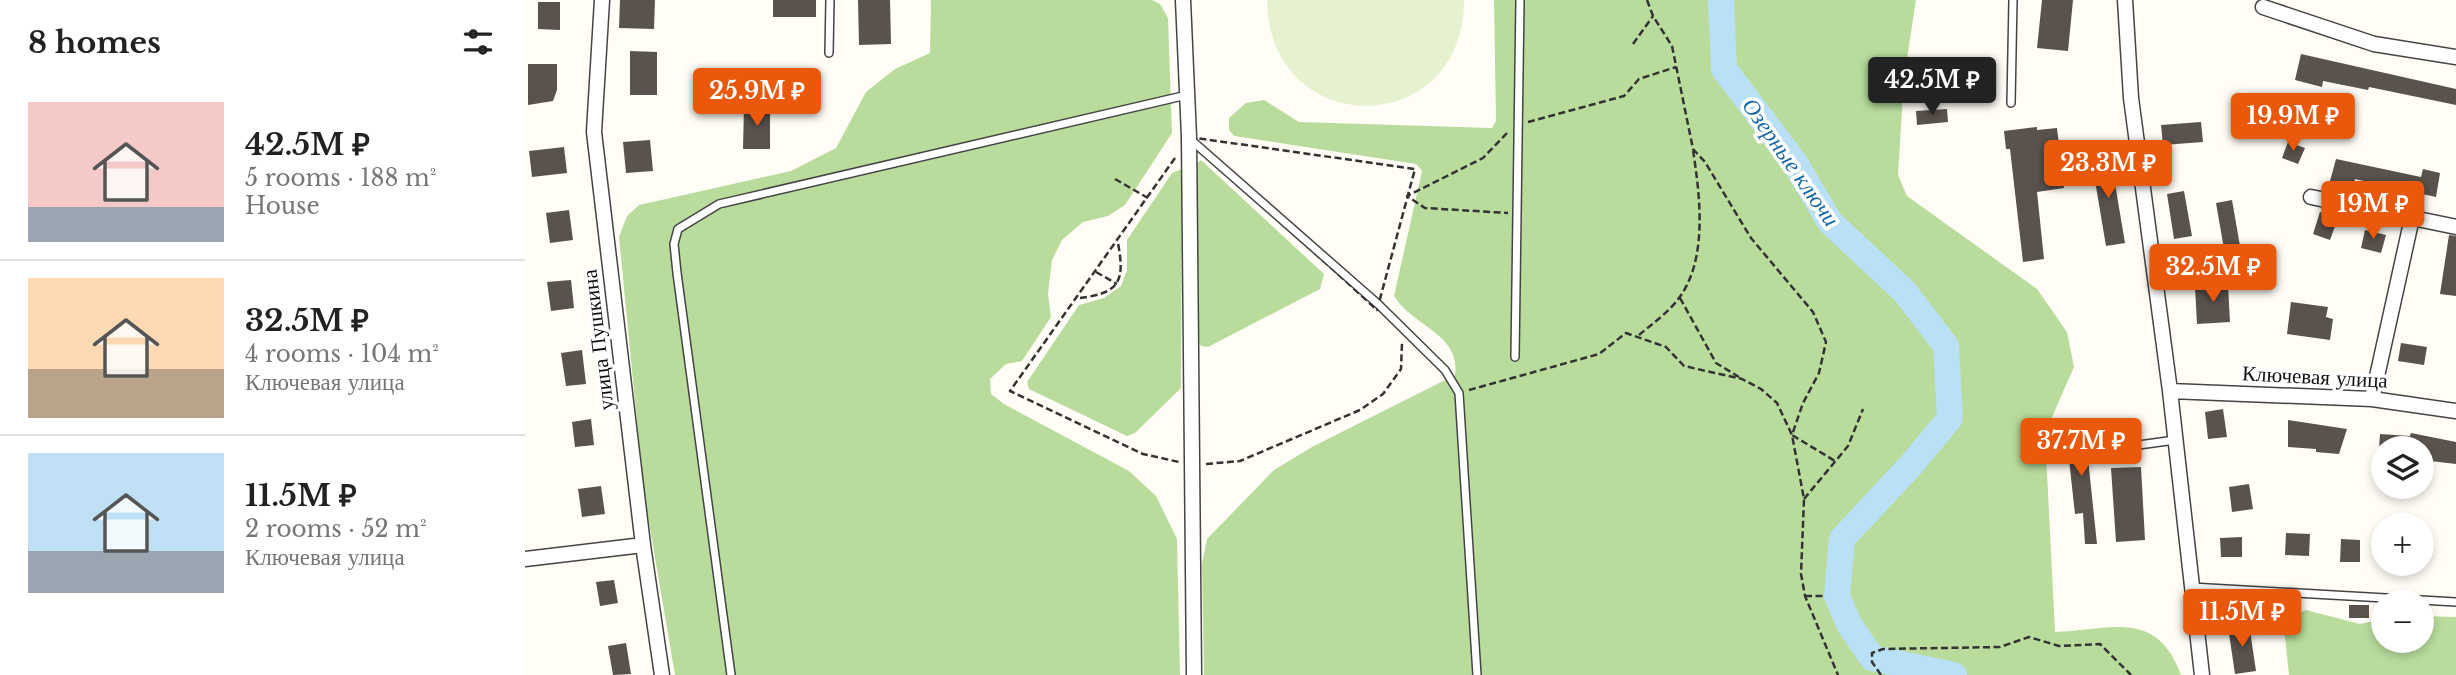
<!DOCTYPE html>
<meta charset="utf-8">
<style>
:root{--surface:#fff;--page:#f2f2f2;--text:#222;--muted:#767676;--line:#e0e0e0;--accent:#ea580c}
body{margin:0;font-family:"Libre Baskerville",serif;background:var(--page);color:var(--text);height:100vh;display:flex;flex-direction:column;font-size:26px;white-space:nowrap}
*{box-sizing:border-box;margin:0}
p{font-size:23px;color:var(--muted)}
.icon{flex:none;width:38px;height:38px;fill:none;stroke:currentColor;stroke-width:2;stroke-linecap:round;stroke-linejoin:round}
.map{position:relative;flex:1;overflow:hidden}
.panel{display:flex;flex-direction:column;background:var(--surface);width:525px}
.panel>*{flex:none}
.tools{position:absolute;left:1846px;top:436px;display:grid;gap:14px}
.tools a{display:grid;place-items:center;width:63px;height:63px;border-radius:50%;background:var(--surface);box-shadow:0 4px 10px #0003;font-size:35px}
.price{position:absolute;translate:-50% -60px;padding:0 16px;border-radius:7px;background:var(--accent);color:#fff;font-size:23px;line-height:46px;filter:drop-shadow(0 2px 4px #0008)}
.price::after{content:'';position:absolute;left:50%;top:42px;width:21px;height:16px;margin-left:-10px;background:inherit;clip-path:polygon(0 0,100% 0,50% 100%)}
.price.selected{background:#222;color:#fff}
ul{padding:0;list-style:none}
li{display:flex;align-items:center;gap:21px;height:175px;padding:0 28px}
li+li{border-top:2px solid var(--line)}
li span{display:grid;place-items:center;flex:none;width:196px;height:140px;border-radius:0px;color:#555}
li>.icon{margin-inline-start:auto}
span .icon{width:84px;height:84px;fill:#fffc;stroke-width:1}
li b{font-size:30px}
h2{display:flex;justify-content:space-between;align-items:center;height:84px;padding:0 28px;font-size:30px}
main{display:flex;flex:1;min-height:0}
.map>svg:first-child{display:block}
</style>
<main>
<section class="panel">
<h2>8 homes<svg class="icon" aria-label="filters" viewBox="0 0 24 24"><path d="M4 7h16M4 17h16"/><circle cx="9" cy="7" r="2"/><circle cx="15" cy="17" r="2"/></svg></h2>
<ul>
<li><span style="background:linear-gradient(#f6c9c9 75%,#9aa5b1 0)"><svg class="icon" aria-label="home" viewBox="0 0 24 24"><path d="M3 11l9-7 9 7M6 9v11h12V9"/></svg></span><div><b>42.5M ₽</b><p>5 rooms · 188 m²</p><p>House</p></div></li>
<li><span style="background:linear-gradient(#ffd9b3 65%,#b9a48a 0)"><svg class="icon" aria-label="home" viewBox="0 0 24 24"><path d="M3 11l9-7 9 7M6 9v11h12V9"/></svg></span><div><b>32.5M ₽</b><p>4 rooms · 104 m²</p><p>Ключевая улица</p></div></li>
<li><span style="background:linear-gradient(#bfe0f5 70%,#9aa5b1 0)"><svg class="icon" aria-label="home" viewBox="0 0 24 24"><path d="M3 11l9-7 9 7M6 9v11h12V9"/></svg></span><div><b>11.5M ₽</b><p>2 rooms · 52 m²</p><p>Ключевая улица</p></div></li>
</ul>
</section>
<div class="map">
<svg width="1931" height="675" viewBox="0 0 1931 675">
<rect width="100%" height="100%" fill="#fffdf5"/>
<path fill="#b9dc9c" d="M406 0H627L635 4 643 18 647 133 600 205 583 216 558 222 537 240 527 260 523 294 526 317 497 361 481 364 465 379 466 394 479 404 604 471 631 496 652 539 655 675H150L119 493 94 237 102 216 114 205 266 171 311 148 341 92 370 69 405 53Z
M969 0H1391L1379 78 1373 175 1382 196 1512 289 1542 332 1549 367 1520 433 1530 632C1584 630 1632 608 1656 675H679L677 564 682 539 749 470 787 447 930 375C936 334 887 326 869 296L897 171 891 164 709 136 704 130V118L721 103 739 100 774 122 967 128 971 121Z
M676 160 799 274 795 289 683 347 676 346 673 341 670 165Z
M657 169 656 388 610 433 602 436 504 389 502 382 554 305 579 298 596 286 602 270V240L647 173Z
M1781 610 1835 624 1858 619V640H1897V616L1931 617V675H1764L1759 627 1764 617Z"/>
<path fill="#e6f2cf" d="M742 0H939C939 141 743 141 742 0Z"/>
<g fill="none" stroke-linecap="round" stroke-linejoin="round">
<path stroke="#b9e0f7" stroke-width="26" d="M1196 0 1199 69 1270 163 1305 222 1380 292 1421 346 1425 418 1387 464 1317 539 1312 596 1324 624 1347 658 1429 675"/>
</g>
<path fill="#5a524d" d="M95 0H130L129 29 94 28Z
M248 0H291V17H248Z
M333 0H365L366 44 334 45Z
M1517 0H1548L1543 51 1512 48Z
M13 2H35V30L13 29Z
M105 51 132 52V95H105Z
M1776 54 1931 89V105L1844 87 1843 90 1798 81 1797 87 1770 80Z
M3 64H32V90L28 101 3 105Z
M219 106H245V149H218Z
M1422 109 1423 122 1392 125 1391 111Z
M1676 122 1678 142 1638 145 1636 125Z
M1512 127V130L1532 128 1539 188 1512 192 1519 259 1498 262 1485 149H1481L1479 131Z
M125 140 128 171 101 173 98 142Z
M1763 142 1780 148 1773 164 1757 158Z
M39 147 42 173 7 177 4 151Z
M1585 154 1600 243 1581 246 1566 157Z
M1811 159 1896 177 1898 169 1915 173 1911 197 1830 179 1828 188 1805 181Z
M1659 191 1667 236 1649 239 1642 194Z
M1707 200 1715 246 1699 249 1691 203Z
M44 210 48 240 25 243 21 213Z
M1795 212 1813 218 1805 240 1788 234Z
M1840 230 1861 235 1856 253 1836 248Z
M1924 235 1931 236V296L1915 294Z
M46 280 49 308 26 311 22 282Z
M1703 285 1705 322 1672 324 1670 287Z
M1766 302 1803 307 1801 317 1808 319 1805 340 1762 334Z
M1876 343 1902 347 1899 365 1873 361Z
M57 350 61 384 41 386 36 353Z
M1698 409 1702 437 1683 439 1680 412Z
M66 419 69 445 50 447 47 422Z
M1763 420 1822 429 1814 454 1791 452V449L1763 447Z
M1559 421 1572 544H1560L1558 513 1550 514 1540 423Z
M1886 433 1931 442V464L1897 460V448H1854L1855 434 1885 436Z
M1616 467 1620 540 1591 542 1586 468Z
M1724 484 1728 509 1707 512 1704 487Z
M76 486 80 514 57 517 53 489Z
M1761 533 1785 534 1784 556 1760 555Z
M1717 537V557H1696L1695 538Z
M1816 539 1835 540V562H1815Z
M89 580 93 603 75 606 71 582Z
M1824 605H1844V618H1824Z
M1724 624 1731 671 1710 674 1703 627Z
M101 643 106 674 88 675 83 646Z"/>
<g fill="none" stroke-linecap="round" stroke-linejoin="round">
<defs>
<path id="service" d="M304 53 305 0
M1486 103 1488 0
M665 139 853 304 920 370 934 393 952 675
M990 357 995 0
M1592 448 1650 440
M1666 587 1931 602
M206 675 152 273 149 244 153 229 194 204 662 95"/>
<path id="minor" d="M77 0 69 132 118 545 137 675
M658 0 664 137 669 675
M1600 0 1606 98 1645 391 1677 675
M1738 7 1849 44 1931 57
M1786 197 1931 227
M1645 391 1847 399 1931 411
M1847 399 1887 218
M0 559 118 545"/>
</defs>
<use href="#service" stroke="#444" stroke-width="10"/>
<use href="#minor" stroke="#444" stroke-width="17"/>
<path stroke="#333" stroke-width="2.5" stroke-dasharray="7 3.5" stroke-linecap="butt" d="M1122 0 1128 16 1147 46 1168 149 1180 162 1226 238 1288 312 1301 342 1294 373 1278 403 1267 435 1310 461
M1108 44 1128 16
M1003 122 1099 96 1114 79 1151 67
M982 133 958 158 882 196 900 208 983 213
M664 137 890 169 852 310Z
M650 158 485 391 618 454 654 462
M590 179 623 198
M571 272 592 284
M555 298C595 293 600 281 593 243
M1155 298 1191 363 1214 377
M1114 335C1127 324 1144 312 1154 298 1183 259 1175 196 1168 150
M944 390 1074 354 1101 333 1141 347 1159 366 1217 379 1236 389 1252 403 1267 435 1279 499 1276 574 1280 596 1313 675
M681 464 715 461 835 410 858 394 876 369 877 343
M1279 499 1323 446 1338 409
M1280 596H1298
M1356 675 1347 662V653L1358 649 1475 647 1504 637 1534 646 1575 644 1606 675"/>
<use href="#service" stroke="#fff" stroke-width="7"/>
<use href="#minor" stroke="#fff" stroke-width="14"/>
</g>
<g text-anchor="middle" stroke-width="7" stroke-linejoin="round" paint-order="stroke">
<g font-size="21" fill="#111" stroke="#fff">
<text transform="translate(73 340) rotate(-97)" y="7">улица Пушкина</text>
<text transform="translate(1790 377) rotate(3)" y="7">Ключевая улица</text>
</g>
<g font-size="23" font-style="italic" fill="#1768a6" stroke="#fff">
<text transform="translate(1266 162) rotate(55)" y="8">Озерные ключи</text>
</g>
</g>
</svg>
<div class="tools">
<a><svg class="icon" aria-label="layers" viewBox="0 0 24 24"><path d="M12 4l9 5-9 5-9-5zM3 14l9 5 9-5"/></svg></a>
<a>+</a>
<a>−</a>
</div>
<b class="price selected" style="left:1407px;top:117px">42.5M ₽</b>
<b class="price" style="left:232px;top:128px">25.9M ₽</b>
<b class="price" style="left:1768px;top:153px">19.9M ₽</b>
<b class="price" style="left:1583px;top:200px">23.3M ₽</b>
<b class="price" style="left:1848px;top:241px">19M ₽</b>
<b class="price" style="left:1688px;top:304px">32.5M ₽</b>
<b class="price" style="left:1556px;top:478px">37.7M ₽</b>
<b class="price" style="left:1717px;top:649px">11.5M ₽</b>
</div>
</main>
